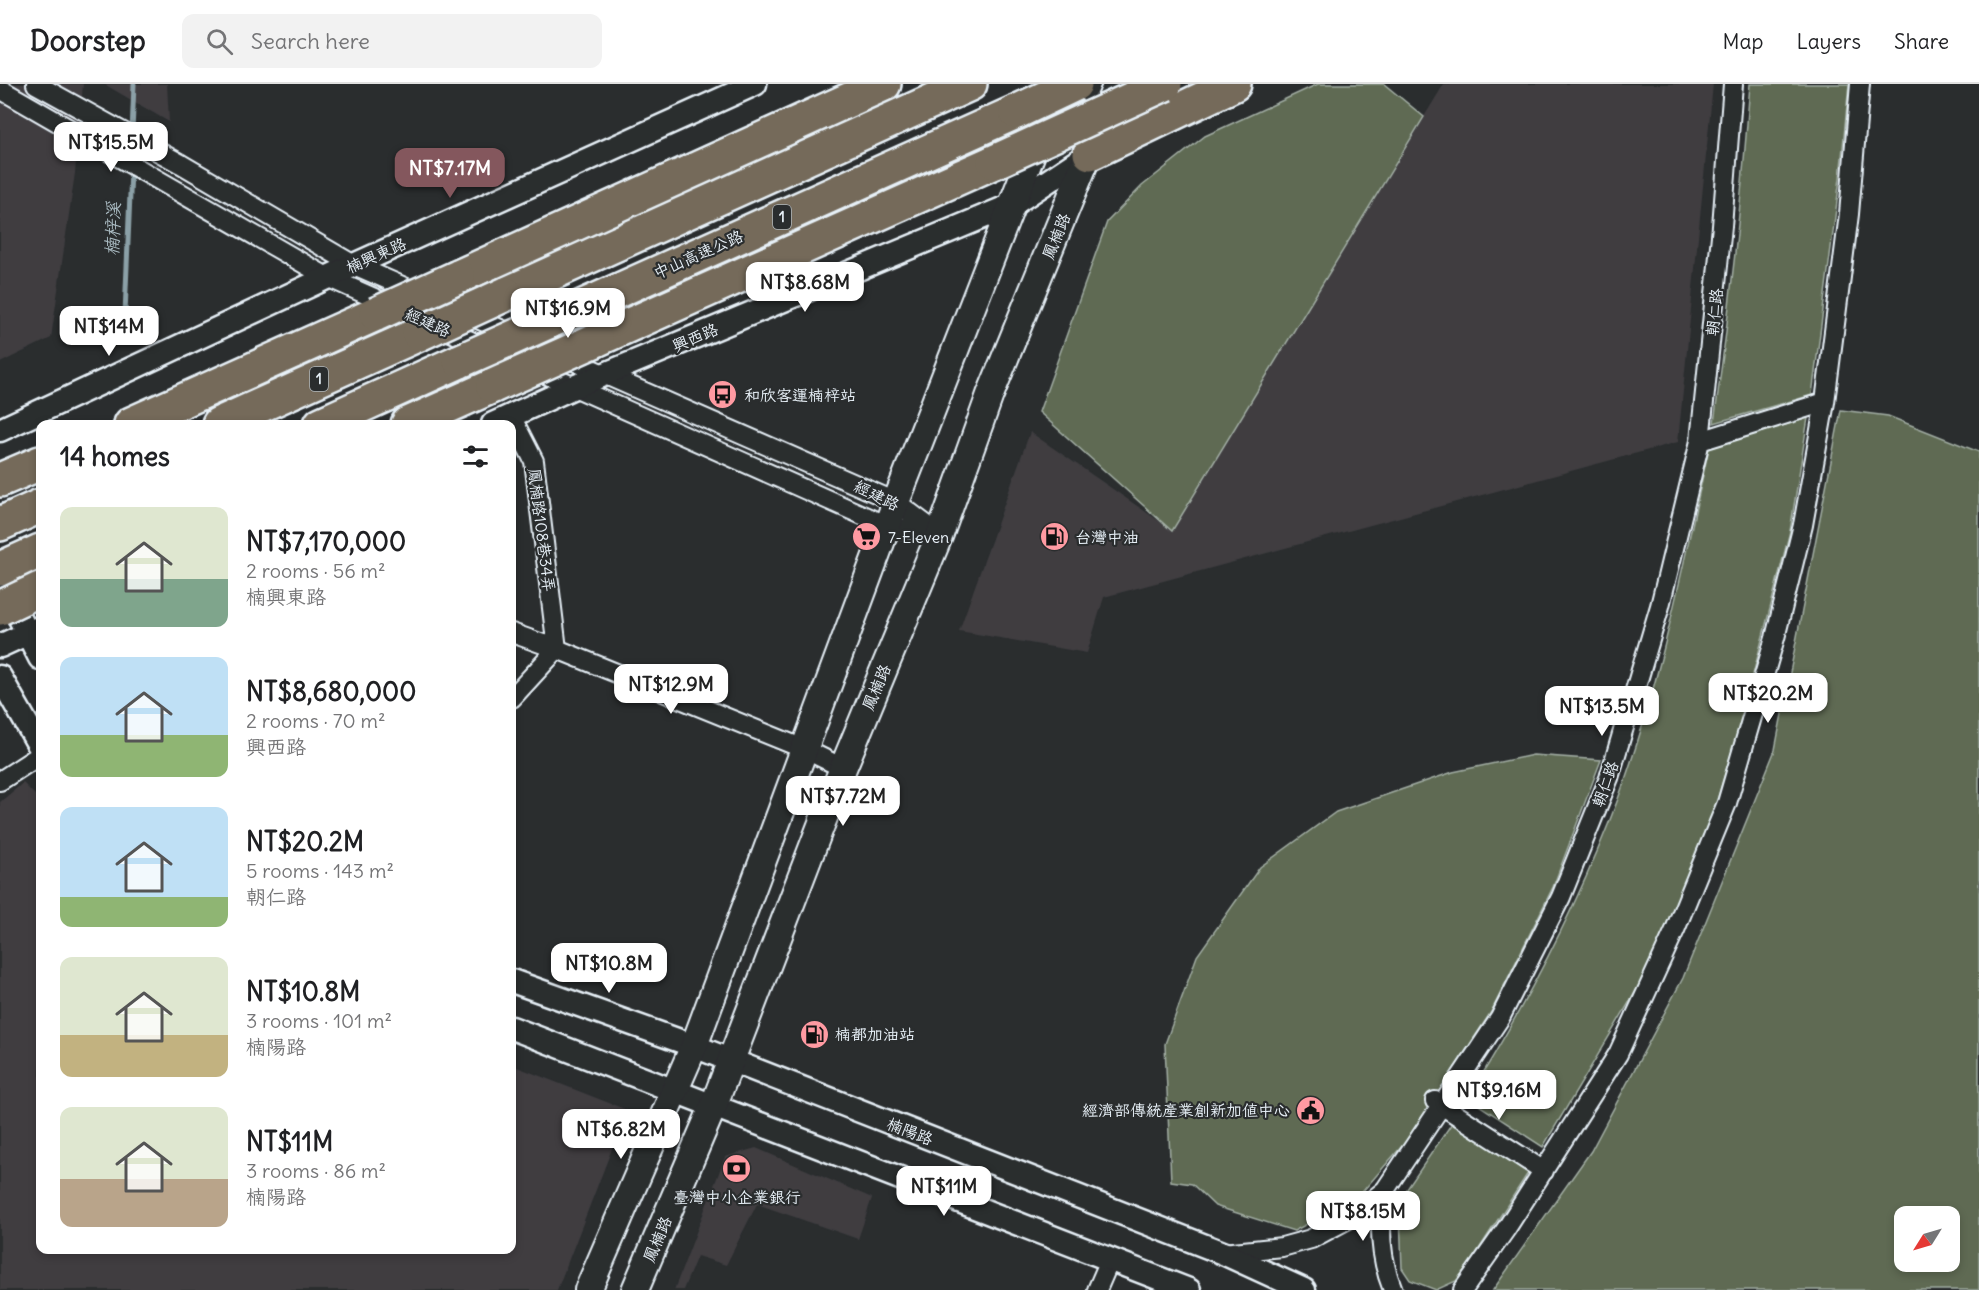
<!DOCTYPE html>
<meta charset="utf-8">
<style>
:root{--surface:#fff;--page:#f2f2f2;--text:#202124;--muted:#757577;--line:#e0e0e0;--accent:#84575d}
body{margin:0;font-family:Delius,"LXGW WenKai TC",sans-serif;background:var(--page);color:var(--text);height:100vh;display:flex;flex-direction:column;font-size:22px;white-space:nowrap}
*{box-sizing:border-box;margin:0}
p{font-size:20px;color:var(--muted)}
.icon{flex:none;width:33px;height:33px;fill:none;stroke:currentColor;stroke-width:2;stroke-linecap:round;stroke-linejoin:round}
.map{position:relative;flex:1;overflow:hidden}
.side{position:absolute;left:36px;top:336px;width:480px;height:834px;display:flex;flex-direction:column;background:var(--surface);border-radius:12px;box-shadow:0 3px 9px #0003}
.side>*{flex:none}
.needle{width:39px;rotate:233deg}
.buttons{position:absolute;left:1894px;top:1122px;display:grid;gap:12px}
.buttons a{display:grid;place-items:center;width:66px;height:66px;border-radius:12px;background:var(--surface);box-shadow:0 3px 9px #0003;font-size:30px}
.price{position:absolute;translate:-50% -51px;padding:0 14px;border-radius:12px;background:#fff;color:#222;font-size:20px;line-height:39px;filter:drop-shadow(0 2px 3px #0008)}
.price::after{content:'';position:absolute;left:50%;top:36px;width:18px;height:14px;margin-left:-9px;background:inherit;clip-path:polygon(0 0,100% 0,50% 100%)}
.price.current{background:var(--accent);color:#fff}
ul{padding:0;list-style:none}
li{display:flex;align-items:center;gap:18px;height:150px;padding:0 24px}
li span{display:grid;place-items:center;flex:none;width:168px;height:120px;border-radius:12px;color:#555}
li>.icon{margin-inline-start:auto}
span .icon{width:72px;height:72px;fill:#fffc;stroke-width:1}
li b{font-size:26px}
h2{display:flex;justify-content:space-between;align-items:center;height:72px;padding:0 24px;font-size:26px}
header{display:flex;align-items:center;gap:36px;box-sizing:border-box;height:84px;padding:0 30px;background:var(--surface);border-bottom:2px solid var(--line)}
header strong{font-size:28px}
nav{display:flex;gap:33px;margin-inline-start:auto;font-size:21px}
.search{width:420px;height:54px;background:var(--page);display:flex;align-items:center;gap:15px;box-sizing:border-box;padding:0 21px;border-radius:12px;color:var(--muted);font-size:22px}
.map>svg:first-child{display:block}
</style>
<header>
<strong>Doorstep</strong>
<div class="search"><svg class="icon" aria-label="search" viewBox="0 0 24 24"><circle cx="10" cy="10" r="6"/><path d="M15 15l6 6"/></svg>Search here</div>
<nav><a>Map</a><a>Layers</a><a>Share</a></nav>
</header>
<div class="map">
<svg width="1979" height="1206" viewBox="0 0 1979 1206">
<rect width="100%" height="100%" fill="#2a2d2e"/>
<filter id="ink" filterUnits="userSpaceOnUse"><feTurbulence type="fractalNoise" baseFrequency=".0167" numOctaves="2"/><feDisplacementMap in="SourceGraphic" scale="12" xChannelSelector="R" yChannelSelector="G"/><feConvolveMatrix kernelMatrix="1 2 1 2 8 2 1 2 1" color-interpolation-filters="sRGB"/></filter>
<g filter="url(#ink)">
<path fill="#3f3d41" d="M0 0H83L75 89 51 254 0 279Z
M104 0H167L169 38Z
M1444 0H1713L1678 358 1104 513 1087 569 959 547 1030 348 1172 446Z
M23 699 40 716V1166H512V981L627 1026 557 1206H0V718Z
M756 1064 872 1114 858 1155 757 1120 726 1181 697 1172 683 1206H674L725 1073Z"/>
<path fill="#5e6b52" stroke="#a3aea5" stroke-width="1.5" fill-rule="evenodd" d="M1318 0H1384L1424 33 1172 447 1039 328 1107 138 1142 102 1205 52Z
M1750 0H1849L1840 94 1812 311 1714 339C1730 226 1742 114 1750 0Z
M1841 326 1888 332 1979 368V1206H1493L1591 1067 1683 894 1775 666ZM1950 1132V1178H1905V1132Z
M1808 334 1790 447 1740 641 1713 729 1675 825 1642 897 1543 1063 1468 1014C1527 918 1579 820 1618 715 1660 602 1683 481 1709 364Z
M1533 671 1601 676 1553 803 1491 928 1408 1055 1357 1114 1294 1147 1215 1122 1192 1100 1171 1097 1165 960 1197 872 1260 783 1336 728 1453 688Z
M1452 1039 1528 1089 1470 1179 1456 1197 1436 1206 1410 1196 1402 1184 1400 1130 1407 1105Z"/>
<g fill="none" stroke-linecap="round" stroke-linejoin="round">
<path stroke="#8ba0a7" stroke-width="5" d="M132 49 134 0
M124 254 131 86"/>
<defs>
<path id="minor" d="M36 0 181 80 354 181 896 418 936 448
M0 5 327 193 887 442 940 450
M511 332 534 377 557 565 512 614
M1700 357 1825 318
M512 549 557 565 804 665 843 684
M0 697 40 671
M1435 1017 1544 1087
M1385 1106C1378 1140 1380 1174 1393 1206
M1223 1169 1282 1163 1311 1155 1352 1133 1385 1106 1500 934 1561 813 1609 694 1660 522 1700 357 1722 142 1733 0
M1097 1206 1110 1176
M1463 1206 1506 1145 1618 970 1675 846 1727 719 1775 554 1803 441 1825 318 1849 130 1860 0"/>
<path id="tertiary" d="M493 340 574 303 1012 121 1090 69
M0 346 354 181 755 0
M0 495 40 574
M0 562 39 544
M0 593 40 663
M512 897 694 962 1223 1169 1304 1206
M512 944 1189 1206"/>
<path id="secondary" d="M588 1206 694 962 896 418 1059 0
M635 1206 713 1023 843 684 940 450 990 311 1117 0"/>
<path id="motorway" d="M1090 69 1234 0
M458 193 884 0
M506 210 970 0
M548 238 1016 28
M596 256 994 78
M131 340 376 230
M219 340 419 250
M321 340 460 277
M408 340 493 302
M0 396 40 379
M0 440 40 422
M0 485 40 467"/>
</defs>
<use href="#minor" stroke="#e8f1f8" stroke-width="22"/>
<use href="#tertiary" stroke="#e8f1f8" stroke-width="27"/>
<use href="#secondary" stroke="#e8f1f8" stroke-width="30"/>
<use href="#motorway" stroke="#e8f1f8" stroke-width="38"/>
<use href="#minor" stroke="#2a2d2e" stroke-width="18"/>
<use href="#tertiary" stroke="#2a2d2e" stroke-width="22"/>
<use href="#secondary" stroke="#2a2d2e" stroke-width="26"/>
<use href="#motorway" stroke="#746a5a" stroke-width="33"/>
<defs>
<path id="motorway-bridge" d="M1016 28 1075 0
M994 78 1165 0
M376 230 458 193
M419 250 506 210
M460 277 548 238
M493 302 596 256
M0 524 40 505"/>
</defs>
<use href="#motorway-bridge" stroke="#e8f1f8" stroke-width="38" stroke-linecap="butt"/>
<use href="#motorway-bridge" stroke="#746a5a" stroke-width="33"/>
</g>
</g>
<defs>
<symbol id="bus-disc" viewBox="-11 -11 22 22"><circle r="9.5" fill="#ff9aa2" stroke="#2a2d2e"/><path d="M-5-6H5V4H4V6H2V4H-2V6H-4V4H-5ZM-3.5-4V0h7V-4ZM-3.5 1.2v1.5H-2V1.2ZM2 1.2v1.5H3.5V1.2Z" fill="#111"/></symbol>
<symbol id="supermarket-disc" viewBox="-11 -11 22 22"><circle r="9.5" fill="#ff9aa2" stroke="#2a2d2e"/><path d="M-6-5.5h2.5l.6 2H6L4.5 2H-2.5L-4.4-4H-6ZM-1.5 3.2a1.3 1.3 0 1 0 .1 0ZM3 3.2a1.3 1.3 0 1 0 .1 0Z" fill="#111"/></symbol>
<symbol id="fuel-disc" viewBox="-11 -11 22 22"><circle r="9.5" fill="#ff9aa2" stroke="#2a2d2e"/><path d="M-5.5-6h7V0h2V4h1.3V-2.5L3-4.5l.8-.8L6-3V5H2.5V1h-1V6h-7ZM-4.2-4.7v3.2H.2V-4.7Z" fill="#111"/></symbol>
<symbol id="civic-disc" viewBox="-11 -11 22 22"><circle r="9.5" fill="#ff9aa2" stroke="#2a2d2e"/><path d="M-.6-6.5H3V-4.5H.6V-3L4-1V1h2V6H-6V1h2V-1L-.6-3ZM-1.2 2.5V6h2.4V2.5Z" fill="#111"/></symbol>
<symbol id="bank-disc" viewBox="-11 -11 22 22"><circle r="9.5" fill="#ff9aa2" stroke="#2a2d2e"/><path d="M-6-4H6V4H-6ZM0-2.3a2.3 2.3 0 1 0 0 4.6a2.3 2.3 0 1 0 0-4.6Z" fill="#111"/></symbol>
</defs>
<g fill-rule="evenodd">
<use href="#bus-disc" x="706" y="294" width="33" height="33"/>
<use href="#supermarket-disc" x="850" y="436" width="33" height="33"/>
<use href="#fuel-disc" x="1038" y="436" width="33" height="33"/>
<use href="#fuel-disc" x="798" y="934" width="33" height="33"/>
<use href="#civic-disc" x="1294" y="1010" width="33" height="33"/>
<use href="#bank-disc" x="720" y="1068" width="33" height="33"/>
</g>
<g text-anchor="middle" stroke-width="4.5" stroke-linejoin="round" paint-order="stroke">
<g fill="#2a2d2e" stroke="#afb6bb" stroke-width="1.5">
<rect x="773" y="121" width="18" height="24" rx="4.5"/>
<rect x="310" y="283" width="18" height="24" rx="4.5"/>
</g>
<g font-size="15" font-weight="bold" fill="#e8f1f8">
<text x="782" y="138">1</text>
<text x="319" y="300">1</text>
</g>
<g font-size="16" fill="#e8f1f8" stroke="#2a2d2e">
<text transform="translate(1056 152) rotate(-68)" y="6">鳳楠路</text>
<text transform="translate(698 170) rotate(-24)" y="6">中山高速公路</text>
<text transform="translate(376 171) rotate(-24)" y="6">楠興東路</text>
<text transform="translate(1714 228) rotate(-84)" y="6">朝仁路</text>
<text transform="translate(428 238) rotate(24)" y="6">經建路</text>
<text transform="translate(695 253) rotate(-23)" y="6">興西路</text>
<text transform="translate(877 411) rotate(26)" y="6">經建路</text>
<text transform="translate(542 446) rotate(83)" y="6">鳳楠路108巷34弄</text>
<text transform="translate(876 603) rotate(-67)" y="6">鳳楠路</text>
<text transform="translate(1605 700) rotate(-70)" y="6">朝仁路</text>
<text transform="translate(910 1047) rotate(21)" y="6">楠陽路</text>
<text transform="translate(657 1155) rotate(-67)" y="6">鳳楠路</text>
</g>
<g font-size="16" fill="#e8f1f8" stroke="#2a2d2e" text-anchor="start">
<text x="744" y="317">和欣客運楠梓站</text>
<text x="888" y="459">7-Eleven</text>
<text x="1075" y="459">台灣中油</text>
<text x="835" y="956">楠都加油站</text>
<text x="1290" y="1032" text-anchor="end">經濟部傳統產業創新加值中心</text>
<text x="737" y="1119" text-anchor="middle">臺灣中小企業銀行</text>
</g>
<g font-size="18" font-style="italic" fill="#aabbc2" stroke="#2a2d2e">
<text transform="translate(113 145) rotate(-88)" y="6">楠梓溪</text>
</g>
</g>
</svg>
<div class="buttons">
<a><svg class="needle" viewBox="-14 -14 28 28"><path d="M0-13l5 13h-10z" fill="#e53935"/><path d="M0 13l5-13h-10z" fill="#757577"/></svg></a>
</div>
<b class="price" style="left:111px;top:89px">NT$15.5M</b>
<b class="price current" style="left:450px;top:115px">NT$7.17M</b>
<b class="price" style="left:805px;top:229px">NT$8.68M</b>
<b class="price" style="left:568px;top:255px">NT$16.9M</b>
<b class="price" style="left:109px;top:273px">NT$14M</b>
<b class="price" style="left:671px;top:631px">NT$12.9M</b>
<b class="price" style="left:1768px;top:640px">NT$20.2M</b>
<b class="price" style="left:1602px;top:653px">NT$13.5M</b>
<b class="price" style="left:843px;top:743px">NT$7.72M</b>
<b class="price" style="left:609px;top:910px">NT$10.8M</b>
<b class="price" style="left:1499px;top:1037px">NT$9.16M</b>
<b class="price" style="left:621px;top:1076px">NT$6.82M</b>
<b class="price" style="left:944px;top:1133px">NT$11M</b>
<b class="price" style="left:1363px;top:1158px">NT$8.15M</b>
<section class="side">
<h2>14 homes<svg class="icon" aria-label="filters" viewBox="0 0 24 24"><path d="M4 7h16M4 17h16"/><circle cx="9" cy="7" r="2"/><circle cx="15" cy="17" r="2"/></svg></h2>
<ul>
<li><span style="background:linear-gradient(#dfe7d0 60%,#7fa58c 0)"><svg class="icon" aria-label="home" viewBox="0 0 24 24"><path d="M3 11l9-7 9 7M6 9v11h12V9"/></svg></span><div><b>NT$7,170,000</b><p>2 rooms · 56 m²</p><p>楠興東路</p></div></li>
<li><span style="background:linear-gradient(#bfe0f5 65%,#8fb573 0)"><svg class="icon" aria-label="home" viewBox="0 0 24 24"><path d="M3 11l9-7 9 7M6 9v11h12V9"/></svg></span><div><b>NT$8,680,000</b><p>2 rooms · 70 m²</p><p>興西路</p></div></li>
<li><span style="background:linear-gradient(#bfe0f5 75%,#8fb573 0)"><svg class="icon" aria-label="home" viewBox="0 0 24 24"><path d="M3 11l9-7 9 7M6 9v11h12V9"/></svg></span><div><b>NT$20.2M</b><p>5 rooms · 143 m²</p><p>朝仁路</p></div></li>
<li><span style="background:linear-gradient(#dfe7d0 65%,#c2b280 0)"><svg class="icon" aria-label="home" viewBox="0 0 24 24"><path d="M3 11l9-7 9 7M6 9v11h12V9"/></svg></span><div><b>NT$10.8M</b><p>3 rooms · 101 m²</p><p>楠陽路</p></div></li>
<li><span style="background:linear-gradient(#dfe7d0 60%,#b9a48a 0)"><svg class="icon" aria-label="home" viewBox="0 0 24 24"><path d="M3 11l9-7 9 7M6 9v11h12V9"/></svg></span><div><b>NT$11M</b><p>3 rooms · 86 m²</p><p>楠陽路</p></div></li>
</ul>
</section>
</div>
